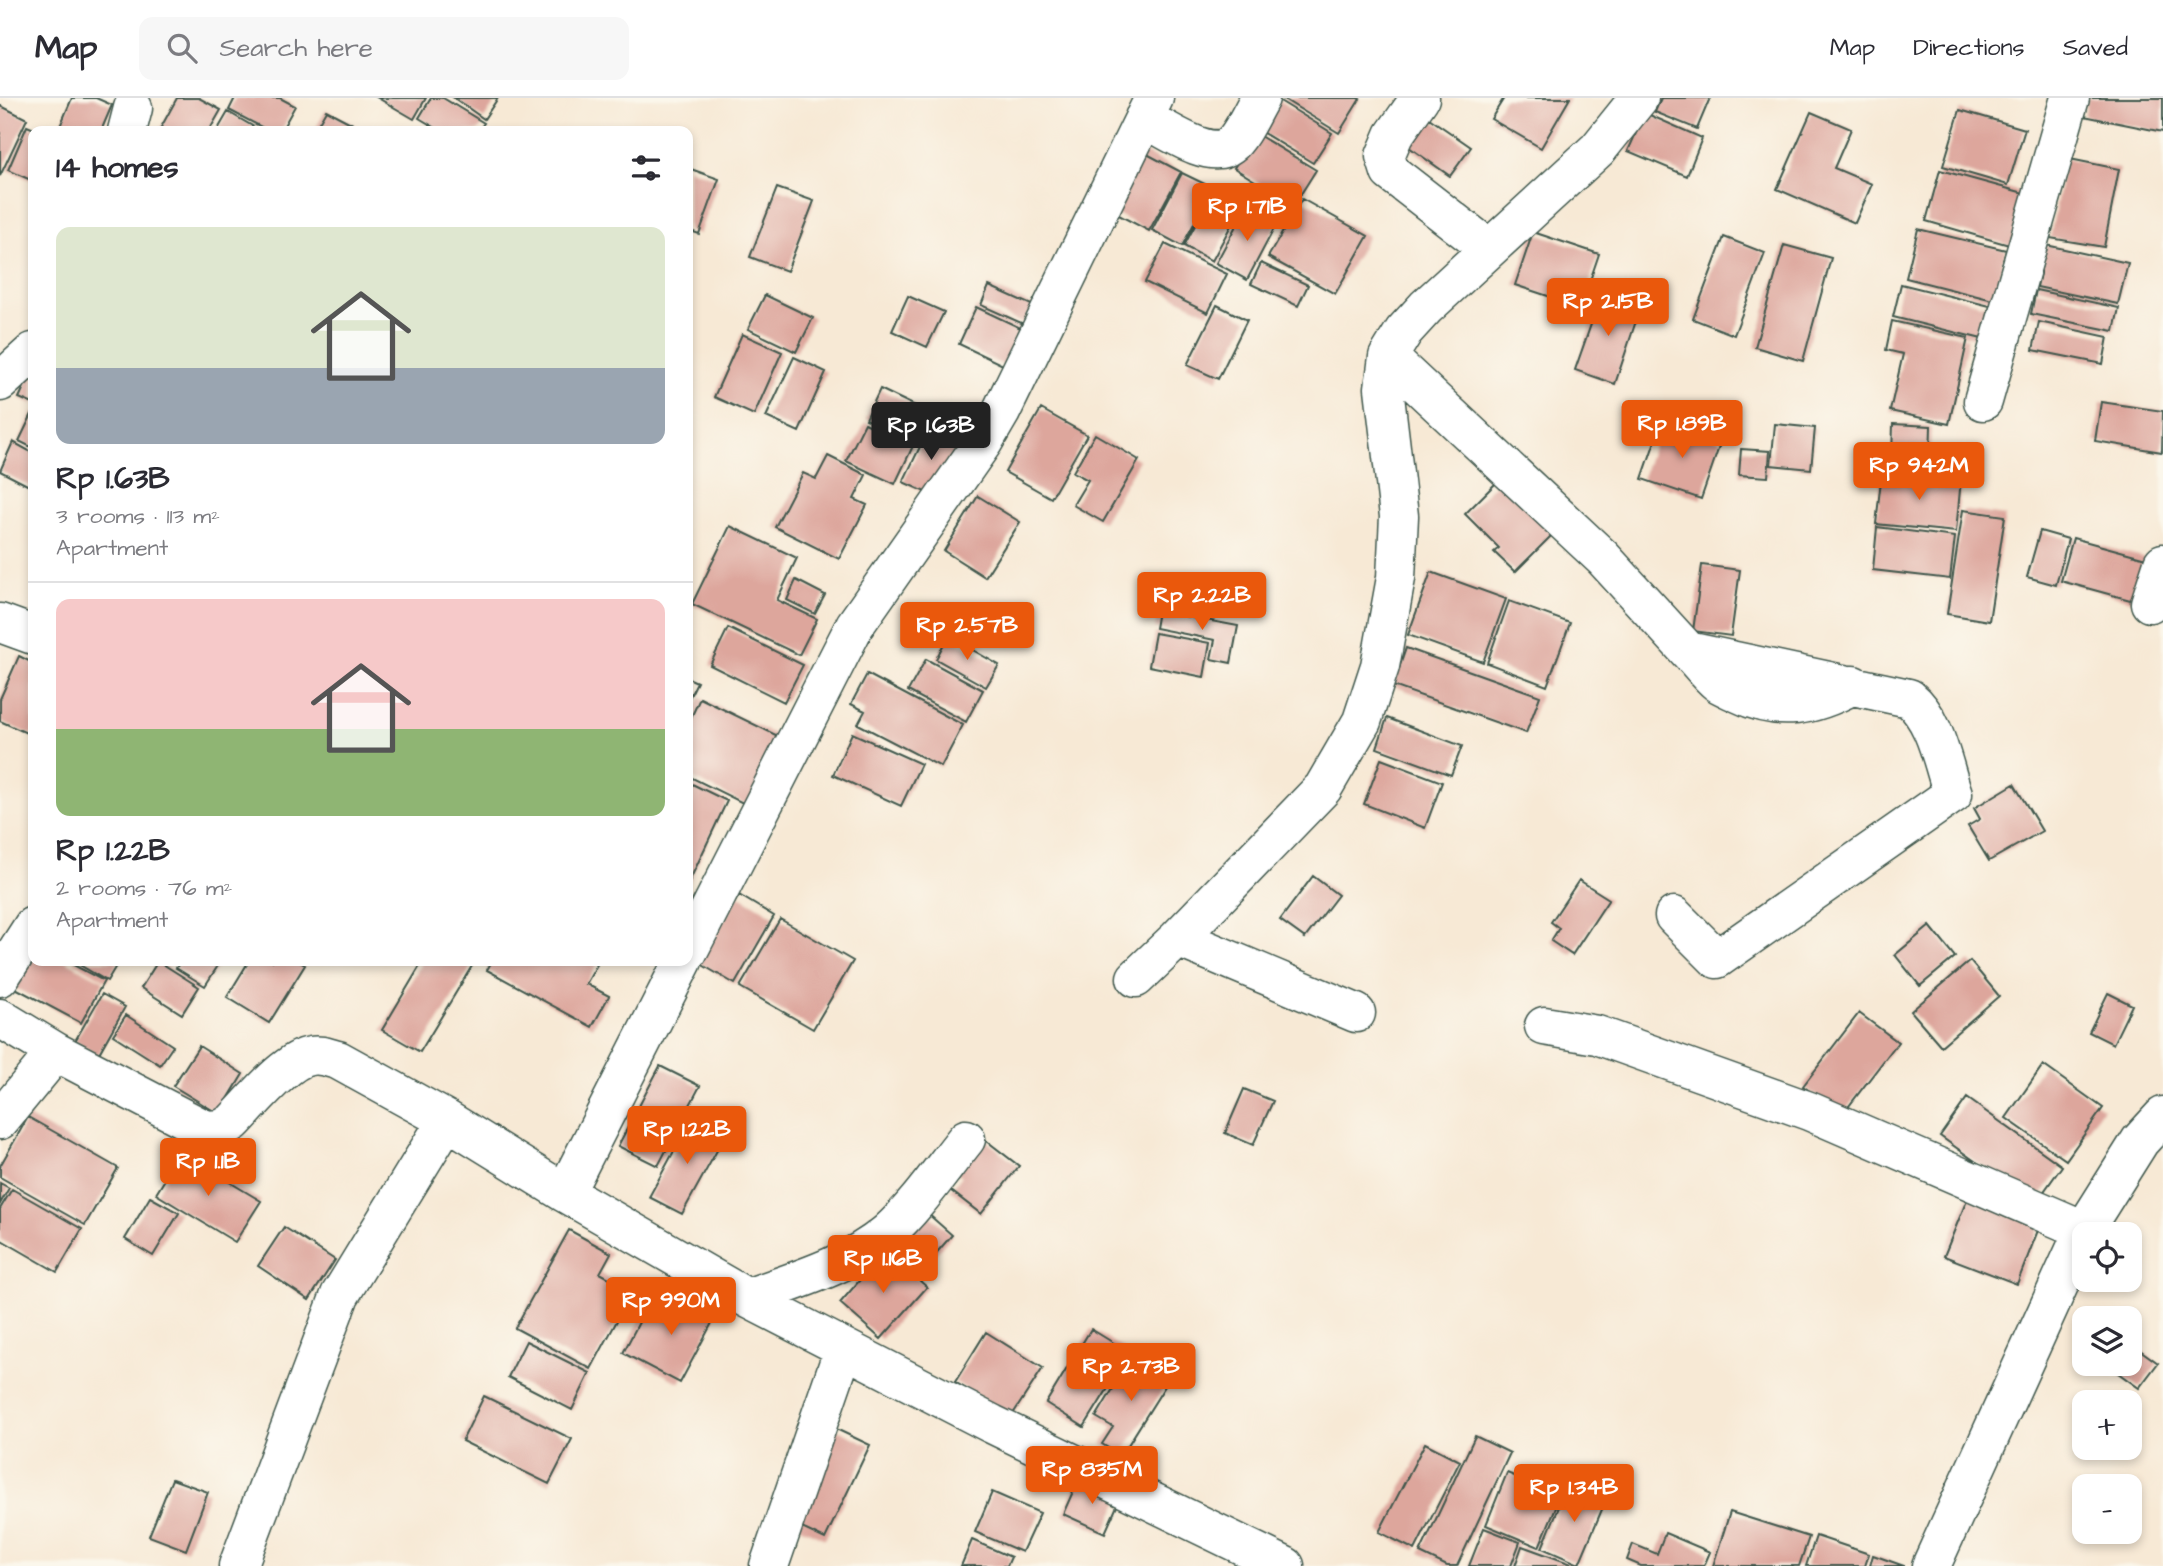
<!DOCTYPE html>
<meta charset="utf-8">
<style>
:root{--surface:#fff;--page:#f7f7f7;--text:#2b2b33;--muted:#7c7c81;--line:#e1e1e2;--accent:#ea580c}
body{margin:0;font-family:"Architects Daughter",sans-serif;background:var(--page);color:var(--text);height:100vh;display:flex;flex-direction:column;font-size:26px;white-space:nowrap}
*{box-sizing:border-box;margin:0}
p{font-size:23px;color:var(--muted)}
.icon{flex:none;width:38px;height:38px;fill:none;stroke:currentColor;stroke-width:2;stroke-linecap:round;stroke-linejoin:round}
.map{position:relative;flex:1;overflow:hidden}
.panel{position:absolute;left:28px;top:28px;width:665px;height:840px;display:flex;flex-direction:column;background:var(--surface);border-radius:14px;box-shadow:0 4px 10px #0003}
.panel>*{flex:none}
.controls{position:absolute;left:2072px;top:1124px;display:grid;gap:14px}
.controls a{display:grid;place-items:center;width:70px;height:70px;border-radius:14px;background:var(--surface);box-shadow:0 4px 10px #0003;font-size:35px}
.price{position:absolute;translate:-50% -60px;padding:0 16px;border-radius:7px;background:var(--accent);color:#fff;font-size:23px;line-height:46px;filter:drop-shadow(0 2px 4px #0008)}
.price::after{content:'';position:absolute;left:50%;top:42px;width:21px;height:16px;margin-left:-10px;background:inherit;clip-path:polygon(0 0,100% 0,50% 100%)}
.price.current{background:#222;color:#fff}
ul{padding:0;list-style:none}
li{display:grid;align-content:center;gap:14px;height:371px;padding:0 28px}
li+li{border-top:2px solid var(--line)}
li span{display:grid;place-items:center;height:217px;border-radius:14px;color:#555}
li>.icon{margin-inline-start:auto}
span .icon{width:126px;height:126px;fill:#fffc;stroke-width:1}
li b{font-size:30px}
h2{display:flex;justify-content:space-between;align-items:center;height:84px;padding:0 28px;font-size:30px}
header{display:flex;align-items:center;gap:42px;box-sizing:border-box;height:98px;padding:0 35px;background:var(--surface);border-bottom:2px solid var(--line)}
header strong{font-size:33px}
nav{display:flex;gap:38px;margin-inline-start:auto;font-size:24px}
.search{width:490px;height:63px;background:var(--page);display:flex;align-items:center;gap:18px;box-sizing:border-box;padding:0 24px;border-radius:14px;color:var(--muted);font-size:26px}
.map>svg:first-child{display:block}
</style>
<header>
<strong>Map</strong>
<div class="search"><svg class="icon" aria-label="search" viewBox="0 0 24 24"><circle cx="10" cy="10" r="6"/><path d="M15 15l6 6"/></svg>Search here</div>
<nav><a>Map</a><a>Directions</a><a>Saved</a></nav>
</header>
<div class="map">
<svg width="2163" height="1468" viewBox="0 0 2163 1468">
<rect width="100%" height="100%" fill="#fbf7ec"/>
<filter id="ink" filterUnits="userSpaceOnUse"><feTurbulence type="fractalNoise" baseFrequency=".0143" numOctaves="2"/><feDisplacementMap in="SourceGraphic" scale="14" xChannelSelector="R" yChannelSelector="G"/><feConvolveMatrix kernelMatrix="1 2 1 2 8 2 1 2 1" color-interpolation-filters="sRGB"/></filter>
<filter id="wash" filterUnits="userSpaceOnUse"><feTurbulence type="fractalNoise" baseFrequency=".00686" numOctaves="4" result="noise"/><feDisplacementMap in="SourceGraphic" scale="28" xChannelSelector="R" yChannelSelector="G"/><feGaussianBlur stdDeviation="1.57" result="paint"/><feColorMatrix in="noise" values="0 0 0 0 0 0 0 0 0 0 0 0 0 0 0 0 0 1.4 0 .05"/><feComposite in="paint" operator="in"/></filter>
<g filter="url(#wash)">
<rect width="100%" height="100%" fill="#f7e9d5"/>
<g id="blocks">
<path fill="#dda69c" d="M72 0H96L112 7 101 33H58Z
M177 0H199L221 12 209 33H159Z
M235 0H280L295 8 281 33H269L229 12Z
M378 0H426L414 21Z
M431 0H443L484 25 478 33H441L419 20Z
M454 0H498L484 21Z
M1275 0 1332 35 1313 65 1255 30Z
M1282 0H1358L1360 1 1339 35Z
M1504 0H1570L1541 50 1491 21Z
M1661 0H1710L1697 31 1655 14Z
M2088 0H2163V34L2084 18Z
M1 8 27 21 0 78V10Z
M326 12 366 33H314Z
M1960 12 2025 31 2008 87 1943 68Z
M228 14 261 33H217Z
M1811 14 1851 31 1834 70 1872 86 1855 125 1777 91Z
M1645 15 1702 40 1687 78 1628 53Z
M1429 20 1471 49 1450 78 1409 49Z
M27 28 39 33H33V83L8 72Z
M1255 35 1316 72 1294 107 1234 70Z
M1145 55 1181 74 1149 133 1113 114Z
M2065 60 2119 71 2104 149 2050 140Z
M688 70 719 81 699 136 688 132Z
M1940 72 2031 97 2016 149 1926 123Z
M1182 75 1213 90 1182 148 1152 132Z
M777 90 814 103 787 173 750 159Z
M1214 92 1242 107 1212 163 1184 148Z
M1302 101 1368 138 1335 196 1268 159Z
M1246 109 1277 125 1247 182 1216 165Z
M1918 131 2006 152 1993 202 1906 180Z
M1533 134 1599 156 1581 209 1515 187Z
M1724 139 1765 155 1734 237 1693 221Z
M1165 146 1227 176 1208 215 1145 184Z
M1784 147 1831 160 1803 263 1755 249Z
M2046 147 2128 165 2118 206 2037 189Z
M1261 165 1308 187 1298 208 1251 186Z
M1901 186 1990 208 1982 241 1893 219Z
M989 188 1036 209 1028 228 981 207Z
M2036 192 2119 210 2114 233 2031 216Z
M1602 195 1641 208 1615 286 1575 272Z
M765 197 813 220 796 254 748 231Z
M908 198 944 214 927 249 892 233Z
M1217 207 1247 222 1218 281 1187 267Z
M976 209 1027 233 1009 270 959 246Z
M1892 223 1968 240 1949 326 1890 313 1903 256 1886 252Z
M2039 224 2108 239 2103 266 2033 252Z
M742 236 782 254 754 317 714 299Z
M794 259 826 274 799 334 766 319Z
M33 270V306L19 300Z
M880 291 932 316 917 345 866 321Z
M2101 304 2163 313 2162 354 2095 343Z
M1041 311 1087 337 1051 400 1005 374Z
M33 314V350L19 343Z
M1662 323 1721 343 1701 401 1642 381Z
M865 325 913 348 895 386 846 363Z
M1775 326 1815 330 1811 371 1771 367Z
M1893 326 1931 328 1930 361 1892 359Z
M929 330 959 345 934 398 903 384Z
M1095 336 1139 362 1103 424 1073 407 1088 382 1073 374Z
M13 344 33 355V390L0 373Z
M1741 351 1770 353 1768 379 1739 377Z
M828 358 866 377 854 401 867 407 839 461 775 429 803 375 816 381Z
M1882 373 1961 381 1956 434 1876 426Z
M1505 376 1560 429 1515 474 1494 454 1499 450 1465 416Z
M978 398 1020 424 985 479 944 453Z
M1963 412 2005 418 1989 523 1947 516Z
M730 428 797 460 777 502 817 521 799 557 692 506Z
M1877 429 1955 439 1950 481 1873 472Z
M2040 433 2068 441 2056 487 2027 479Z
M2073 440 2146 460 2134 503 2061 483Z
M1702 467 1740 472 1731 538 1693 533Z
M1431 474 1506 501 1483 564 1408 537Z
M796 482 825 497 815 516 787 502Z
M1509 503 1570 525 1547 588 1487 565Z
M1158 513 1238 528 1231 565 1211 561 1215 542 1155 530Z
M728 530 803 567 784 604 710 567Z
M1155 535 1210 545 1204 579 1149 568Z
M948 538 999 567 986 589 936 561Z
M1406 550 1540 598 1526 635 1393 588Z
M19 558 33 565V632L31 637 0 623V601Z
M926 561 983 592 966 624 908 593Z
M867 576 963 627 941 669 858 626 865 613 851 606Z
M688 580 697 584 688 602Z
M700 600 786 642 753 710 688 678V626Z
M1387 620 1462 648 1451 677 1377 650Z
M852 635 921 666 901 708 833 677Z
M1381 661 1442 684 1425 730 1364 706Z
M688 684 727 703 688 786Z
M2014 686 2042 733 1989 763 1968 728 1980 721 1974 710Z
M1313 778 1338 797 1305 840 1280 822Z
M1579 782 1609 801 1572 857 1551 843 1559 830 1551 824Z
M739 797 774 818 735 886 699 865Z
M780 821 853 863 813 931 740 889Z
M1930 828 1955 859 1920 888 1895 857Z
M33 863H66L104 883 81 925 6 885Z
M73 863H119L107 883Z
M158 863 199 889 182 916 141 890Z
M181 863H221L205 888 176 870Z
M249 863H298L305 867 269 925 227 899Z
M423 863H475L420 954 382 932Z
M492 863H599L586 886 609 898 592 929 487 872Z
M1970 863 1999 898 1941 948 1911 913Z
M2108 895 2132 907 2113 946 2089 934Z
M102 896 125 909 98 957 75 943Z
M1859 915 1898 944 1842 1017 1803 988Z
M126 917 173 948 160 967 113 937Z
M199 948 243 976 219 1016 173 988Z
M2043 967 2103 1010 2066 1062 2006 1020Z
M660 968 700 988 658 1068 618 1048Z
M1244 991 1273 1003 1253 1047 1225 1035Z
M1967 1000 2062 1068 2035 1106 1940 1038Z
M28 1019 118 1070 85 1127 0 1079V1068Z
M692 1020 725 1038 682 1116 649 1099Z
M983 1040 1019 1068 981 1116 950 1092 962 1078 956 1074Z
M181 1055 261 1103 235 1144 156 1096Z
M0 1085 9 1090 0 1106Z
M12 1091 82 1131 57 1174 0 1141V1111Z
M1970 1094 2042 1122 2017 1186 1944 1158Z
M150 1099 179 1115 153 1158 125 1141Z
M918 1107 952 1137 918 1176 884 1146Z
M284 1129 335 1162 309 1202 258 1168Z
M569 1132 611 1155 600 1175 633 1193 591 1271 515 1230Z
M885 1153 927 1189 881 1241 840 1205Z
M696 1198 720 1210 680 1285 623 1255 651 1201 685 1218Z
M1091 1231 1130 1255 1084 1329 1046 1305Z
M986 1234 1043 1270 1011 1319 955 1284Z
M526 1243 590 1275 572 1312 508 1279Z
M2133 1247 2158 1265 2139 1290 2114 1272 2119 1265H2130V1251Z
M1133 1258 1170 1280 1121 1358 1102 1346 1113 1329 1096 1319Z
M484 1298 572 1341 549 1386 462 1343Z
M834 1330 870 1347 825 1441 789 1424Z
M1475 1338 1510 1355 1457 1468H1447L1420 1455Z
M1425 1345 1460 1363 1415 1452 1379 1434Z
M1507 1375 1561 1397 1539 1449 1486 1427Z
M1079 1380 1121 1399 1105 1435 1063 1416Z
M172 1381 208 1394 186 1452 149 1438Z
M1568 1387 1606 1402 1579 1466 1542 1450Z
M992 1394 1040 1415 1022 1454 975 1434Z
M1730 1414 1809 1439 1799 1468H1713Z
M1484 1430 1520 1444 1511 1468H1469Z
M1665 1435 1710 1454 1704 1468H1641L1627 1462 1633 1446 1657 1456Z
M1816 1438 1869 1456 1865 1468H1806Z
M972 1442 1011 1459 1007 1468H961Z
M1522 1448 1577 1468H1515Z
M1873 1457 1904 1468H1870Z"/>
</g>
</g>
<g filter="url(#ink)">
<use href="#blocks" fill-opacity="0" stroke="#3f574c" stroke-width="2"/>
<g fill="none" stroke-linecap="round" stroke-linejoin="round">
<defs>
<path id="minor" d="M1420 0 1394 37 1385 58 1390 74 1488 150
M1144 20C1164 30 1209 63 1230 47 1241 39 1252 13 1260 0
M127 33 133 10
M1388 259 1603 460 1688 553 1909 600C1936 622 1942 664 1953 696L1717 861 1674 818
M0 284 33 254
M1983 303 2070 0
M2150 505 2163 465
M0 525 33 537
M1688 553C1698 563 1707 576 1718 585 1724 589 1732 592 1738 595 1780 616 1814 608 1853 587
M688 854 855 527 984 343 1001 314 1154 0
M0 879 33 828
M1136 880 1178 840
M1356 915 1178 840 1323 690 1362 623 1380 568 1396 480 1399 418 1384 290 1388 259 1404 233 1426 209 1598 51 1639 0
M0 920 56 954 206 1032 222 1031 233 1024C251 1006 286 961 311 958 321 956 329 960 338 962L447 1022 565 1095 747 1200 992 1326 1285 1468
M1544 928 1597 937 1809 1013 2084 1132
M0 1022 56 954
M565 1095 683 863
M747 1200C794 1183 848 1168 887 1135 917 1108 941 1072 966 1041
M238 1468 340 1197 447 1022
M769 1468 844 1250
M1931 1468 2084 1132 2140 1043 2163 1018"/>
</defs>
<use href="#minor" stroke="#3f574c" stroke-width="41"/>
<use href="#minor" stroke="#fff" stroke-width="38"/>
</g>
</g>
</svg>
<div class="controls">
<a><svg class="icon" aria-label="locate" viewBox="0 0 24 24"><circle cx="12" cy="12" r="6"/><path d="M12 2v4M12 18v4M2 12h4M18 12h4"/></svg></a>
<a><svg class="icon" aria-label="layers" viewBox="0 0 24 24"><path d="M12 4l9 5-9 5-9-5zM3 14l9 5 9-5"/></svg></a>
<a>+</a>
<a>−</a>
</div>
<b class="price" style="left:1247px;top:145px">Rp 1.71B</b>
<b class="price" style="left:1608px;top:240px">Rp 2.15B</b>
<b class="price" style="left:1682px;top:362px">Rp 1.89B</b>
<b class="price current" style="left:931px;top:364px">Rp 1.63B</b>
<b class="price" style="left:1919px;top:404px">Rp 942M</b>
<b class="price" style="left:1202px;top:534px">Rp 2.22B</b>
<b class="price" style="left:967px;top:564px">Rp 2.57B</b>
<b class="price" style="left:687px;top:1068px">Rp 1.22B</b>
<b class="price" style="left:208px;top:1100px">Rp 1.1B</b>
<b class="price" style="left:883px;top:1197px">Rp 1.16B</b>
<b class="price" style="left:671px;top:1239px">Rp 990M</b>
<b class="price" style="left:1131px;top:1305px">Rp 2.73B</b>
<b class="price" style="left:1092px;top:1408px">Rp 835M</b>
<b class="price" style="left:1574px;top:1426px">Rp 1.34B</b>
<section class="panel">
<h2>14 homes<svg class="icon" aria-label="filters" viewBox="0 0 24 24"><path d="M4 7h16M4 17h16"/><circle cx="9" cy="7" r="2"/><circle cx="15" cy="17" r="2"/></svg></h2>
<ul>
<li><span style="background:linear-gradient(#dfe7d0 65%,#9aa5b1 0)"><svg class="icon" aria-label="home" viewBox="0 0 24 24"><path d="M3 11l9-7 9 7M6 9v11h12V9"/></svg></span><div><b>Rp 1.63B</b><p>3 rooms · 113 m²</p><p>Apartment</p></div></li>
<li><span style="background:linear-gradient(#f6c9c9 60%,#8fb573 0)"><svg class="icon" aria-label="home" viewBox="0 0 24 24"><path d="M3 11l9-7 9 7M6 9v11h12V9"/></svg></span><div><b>Rp 1.22B</b><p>2 rooms · 76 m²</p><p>Apartment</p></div></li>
</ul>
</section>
</div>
